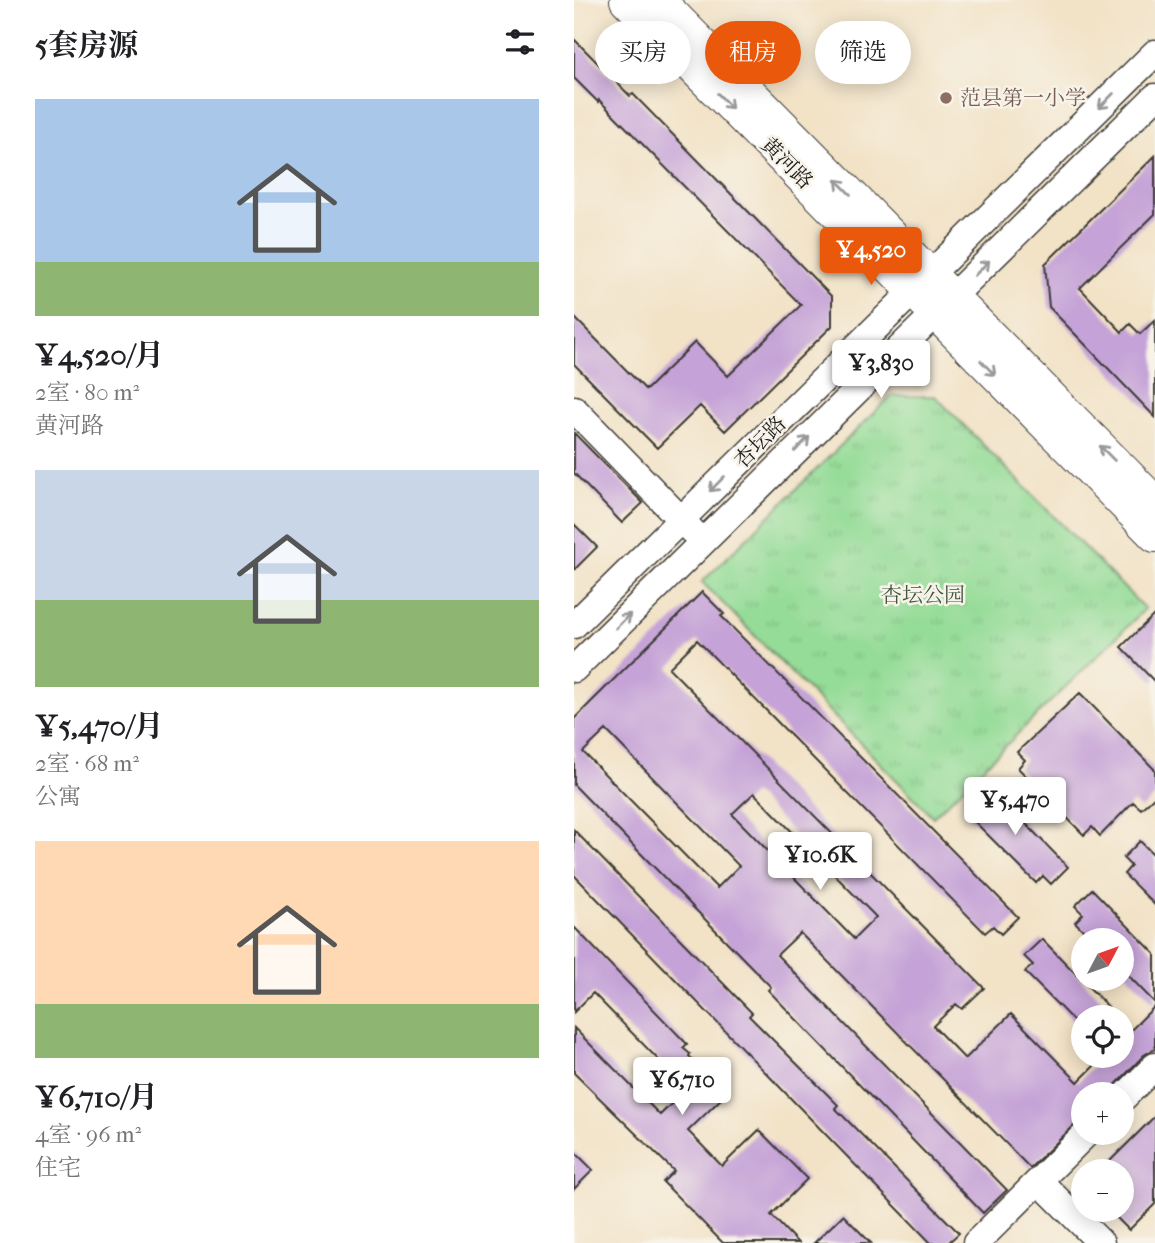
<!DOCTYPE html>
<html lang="zh">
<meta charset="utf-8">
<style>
:root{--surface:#fff;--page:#f2f2f2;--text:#202124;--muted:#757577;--accent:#ea580c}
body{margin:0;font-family:"IM FELL French Canon","Noto Serif SC",serif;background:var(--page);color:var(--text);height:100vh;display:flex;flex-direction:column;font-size:26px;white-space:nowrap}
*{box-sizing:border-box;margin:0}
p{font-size:23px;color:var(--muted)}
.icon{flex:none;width:38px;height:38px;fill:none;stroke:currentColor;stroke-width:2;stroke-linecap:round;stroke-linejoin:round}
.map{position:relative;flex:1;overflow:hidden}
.sheet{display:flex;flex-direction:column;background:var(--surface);width:574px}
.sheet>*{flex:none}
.banner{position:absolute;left:21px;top:21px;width:455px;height:63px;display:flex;gap:14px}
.needle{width:46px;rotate:49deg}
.tools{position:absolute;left:497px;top:928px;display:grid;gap:14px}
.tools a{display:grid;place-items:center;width:63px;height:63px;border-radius:50%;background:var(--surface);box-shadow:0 4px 18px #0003;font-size:35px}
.price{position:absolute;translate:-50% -60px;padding:0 16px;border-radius:7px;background:#fff;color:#222;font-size:23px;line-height:46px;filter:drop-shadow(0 2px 4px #0008)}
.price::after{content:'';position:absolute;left:50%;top:42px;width:21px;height:16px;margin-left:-10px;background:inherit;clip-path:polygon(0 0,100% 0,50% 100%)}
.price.on{background:var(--accent);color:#fff}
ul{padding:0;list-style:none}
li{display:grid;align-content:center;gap:14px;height:371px;padding:0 35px}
li span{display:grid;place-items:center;height:217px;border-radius:0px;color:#555}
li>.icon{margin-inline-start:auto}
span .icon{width:126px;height:126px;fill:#fffc;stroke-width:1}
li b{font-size:30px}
h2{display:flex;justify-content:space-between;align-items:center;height:84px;padding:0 35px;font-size:30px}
.tag{padding:0 24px;border-radius:32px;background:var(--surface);box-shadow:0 4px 18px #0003;font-size:24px;line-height:63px}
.tag.on{background:var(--accent);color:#fff}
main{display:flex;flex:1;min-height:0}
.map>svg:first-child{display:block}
</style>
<main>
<section class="sheet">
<h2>5套房源<svg class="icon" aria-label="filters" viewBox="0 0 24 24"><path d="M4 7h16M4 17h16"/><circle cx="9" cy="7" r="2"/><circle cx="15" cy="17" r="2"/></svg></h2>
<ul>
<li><span style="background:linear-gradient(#a9c7e8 75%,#8fb573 0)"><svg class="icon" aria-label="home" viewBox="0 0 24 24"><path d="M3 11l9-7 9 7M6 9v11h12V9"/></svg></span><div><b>¥4,520/月</b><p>2室 · 80 m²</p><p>黄河路</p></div></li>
<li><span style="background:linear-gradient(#c9d6e8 60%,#8fb573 0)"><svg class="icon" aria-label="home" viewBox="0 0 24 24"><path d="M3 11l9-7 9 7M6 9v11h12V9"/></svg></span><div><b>¥5,470/月</b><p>2室 · 68 m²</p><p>公寓</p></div></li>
<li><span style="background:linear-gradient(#ffd9b3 75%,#8fb573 0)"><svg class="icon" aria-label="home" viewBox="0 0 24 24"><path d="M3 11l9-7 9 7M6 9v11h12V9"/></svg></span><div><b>¥6,710/月</b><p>4室 · 96 m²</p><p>住宅</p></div></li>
</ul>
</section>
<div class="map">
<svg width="581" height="1243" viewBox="0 0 581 1243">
<defs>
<pattern id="park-tufts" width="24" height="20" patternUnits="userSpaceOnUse" patternTransform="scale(1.75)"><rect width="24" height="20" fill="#94dc97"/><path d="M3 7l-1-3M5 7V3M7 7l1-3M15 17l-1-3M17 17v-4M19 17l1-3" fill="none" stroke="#7fbc82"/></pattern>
</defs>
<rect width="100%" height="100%" fill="#f7f3e8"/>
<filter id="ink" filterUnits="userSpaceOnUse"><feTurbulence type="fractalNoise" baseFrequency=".0143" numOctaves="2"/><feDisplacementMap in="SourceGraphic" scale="14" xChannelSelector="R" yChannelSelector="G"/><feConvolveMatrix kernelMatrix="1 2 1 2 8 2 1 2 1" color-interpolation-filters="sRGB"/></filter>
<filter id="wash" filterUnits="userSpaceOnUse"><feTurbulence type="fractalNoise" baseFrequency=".00686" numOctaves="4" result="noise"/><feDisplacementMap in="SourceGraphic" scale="28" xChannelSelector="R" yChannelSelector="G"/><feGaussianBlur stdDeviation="1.57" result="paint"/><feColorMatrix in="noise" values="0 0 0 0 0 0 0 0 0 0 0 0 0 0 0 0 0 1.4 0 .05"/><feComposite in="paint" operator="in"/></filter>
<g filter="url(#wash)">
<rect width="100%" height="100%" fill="#f2e2c6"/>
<path fill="url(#park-tufts)" stroke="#587c5a" stroke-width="2" d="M317 396H361L571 609 359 817 128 582Z"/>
<g id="blocks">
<path fill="#c5a2d7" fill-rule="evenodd" d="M0 39 56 96 59 94 258 297V326L151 431 126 406 83 448 0 364V317L72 390 121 342 154 376 227 305 25 100 24 102 0 78Z
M581 156V214L506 288 548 332 556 324 566 334 581 320V417L475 307 471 264Z
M0 433 69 503 48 523 0 473Z
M0 524 23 547 0 570Z
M128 592 150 614 147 616 444 917 427 934 419 926 411 933 123 640 95 668 410 988 388 1009 382 1004 359 1026 391 1059 437 1014 504 1082 531 1055H548V1021L557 1030 581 1006V1049L570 1055 533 1094H509V1117L456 1168 226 933 203 955 433 1190 409 1213 194 990 197 987 0 785V719ZM32 730 165 866 143 888 9 752ZM180 793 302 917 280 939 158 814Z
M581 614V682L547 647Z
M506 693 581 770V796L567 809 559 802 526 836 518 827 510 835 444 768 451 760 443 752Z
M412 783 494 867 477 884 469 876 462 883 395 816 403 808 395 800Z
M0 830 178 1013 175 1016 264 1105 261 1108 385 1233 374 1243H357L0 875Z
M566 841 581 856V905L550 874 557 866 549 858Z
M518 889 581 954V1003L548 969V940H519L501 922 509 914 501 906Z
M0 927 113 1044 109 1048 116 1054 115 1056 152 1094 114 1131 148 1166 185 1130 233 1179 197 1215 224 1243H149L89 1182 100 1171 0 1073V1028L86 1115 113 1089 19 993 0 1012Z
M468 939 544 1017H509V1031L481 1002 451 972 459 965 450 956Z
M581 1116V1204L555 1230 534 1209H548V1171H526Z
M0 1151 19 1170 0 1189Z
M269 1215 297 1243H240Z"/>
</g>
</g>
<g filter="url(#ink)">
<use href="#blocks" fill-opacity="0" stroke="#3c3a36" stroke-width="2"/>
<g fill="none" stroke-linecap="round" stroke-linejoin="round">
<defs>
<path id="minor" d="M0 409 118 531
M0 625 581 53
M0 669 581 97
M548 1099 581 1066
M465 1181 527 1243
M402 1243 514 1132"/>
<path id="major" d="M52 0 581 536
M85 0 581 502"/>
</defs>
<use href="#minor" stroke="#3c3a36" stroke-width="29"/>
<use href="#major" stroke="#3c3a36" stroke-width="34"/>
<use href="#minor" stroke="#fff" stroke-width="26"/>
<use href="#major" stroke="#fff" stroke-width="32"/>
</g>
<defs><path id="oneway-shaft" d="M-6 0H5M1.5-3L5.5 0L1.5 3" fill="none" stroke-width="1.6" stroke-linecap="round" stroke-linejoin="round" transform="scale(1.75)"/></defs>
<g stroke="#999">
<use href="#oneway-shaft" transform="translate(151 101) rotate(45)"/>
<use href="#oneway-shaft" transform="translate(532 101) rotate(135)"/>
<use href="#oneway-shaft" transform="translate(269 187) rotate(-135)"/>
<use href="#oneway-shaft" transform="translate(408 268) rotate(-45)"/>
<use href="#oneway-shaft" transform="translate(414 368) rotate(45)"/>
<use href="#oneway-shaft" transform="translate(228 444) rotate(-45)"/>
<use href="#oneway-shaft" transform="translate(533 453) rotate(-135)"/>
<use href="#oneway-shaft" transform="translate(143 484) rotate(135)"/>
<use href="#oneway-shaft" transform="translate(49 621) rotate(-45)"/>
</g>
</g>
<circle fill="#8d6e63" stroke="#f7f3e8" stroke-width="2.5" cx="372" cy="98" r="7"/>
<g text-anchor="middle" stroke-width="5" stroke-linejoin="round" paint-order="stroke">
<g font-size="21" fill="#785e54" stroke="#f7f3e8" text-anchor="start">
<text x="386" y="105">范县第一小学</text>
</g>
<g font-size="21" fill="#1c1c1c" stroke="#f7f3e8">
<text transform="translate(213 163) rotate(45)" y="7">黄河路</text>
<text transform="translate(186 442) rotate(-45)" y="7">杏坛路</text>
</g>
<g font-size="21" fill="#405641" stroke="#f7f3e8">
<text x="349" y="602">杏坛公园</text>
</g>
</g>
</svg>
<div class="tools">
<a><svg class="needle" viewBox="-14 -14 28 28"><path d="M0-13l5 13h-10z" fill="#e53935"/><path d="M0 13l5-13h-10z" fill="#757577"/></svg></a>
<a><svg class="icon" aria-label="locate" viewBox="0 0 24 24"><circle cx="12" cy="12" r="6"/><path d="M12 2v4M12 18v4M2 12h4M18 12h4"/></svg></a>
<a>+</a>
<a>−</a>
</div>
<b class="price on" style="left:297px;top:287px">¥4,520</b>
<b class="price" style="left:307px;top:400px">¥3,830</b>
<b class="price" style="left:441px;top:837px">¥5,470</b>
<b class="price" style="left:246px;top:892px">¥10.6K</b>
<b class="price" style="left:108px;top:1117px">¥6,710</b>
<div class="banner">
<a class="tag">买房</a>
<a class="tag on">租房</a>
<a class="tag">筛选</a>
</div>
</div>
</main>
